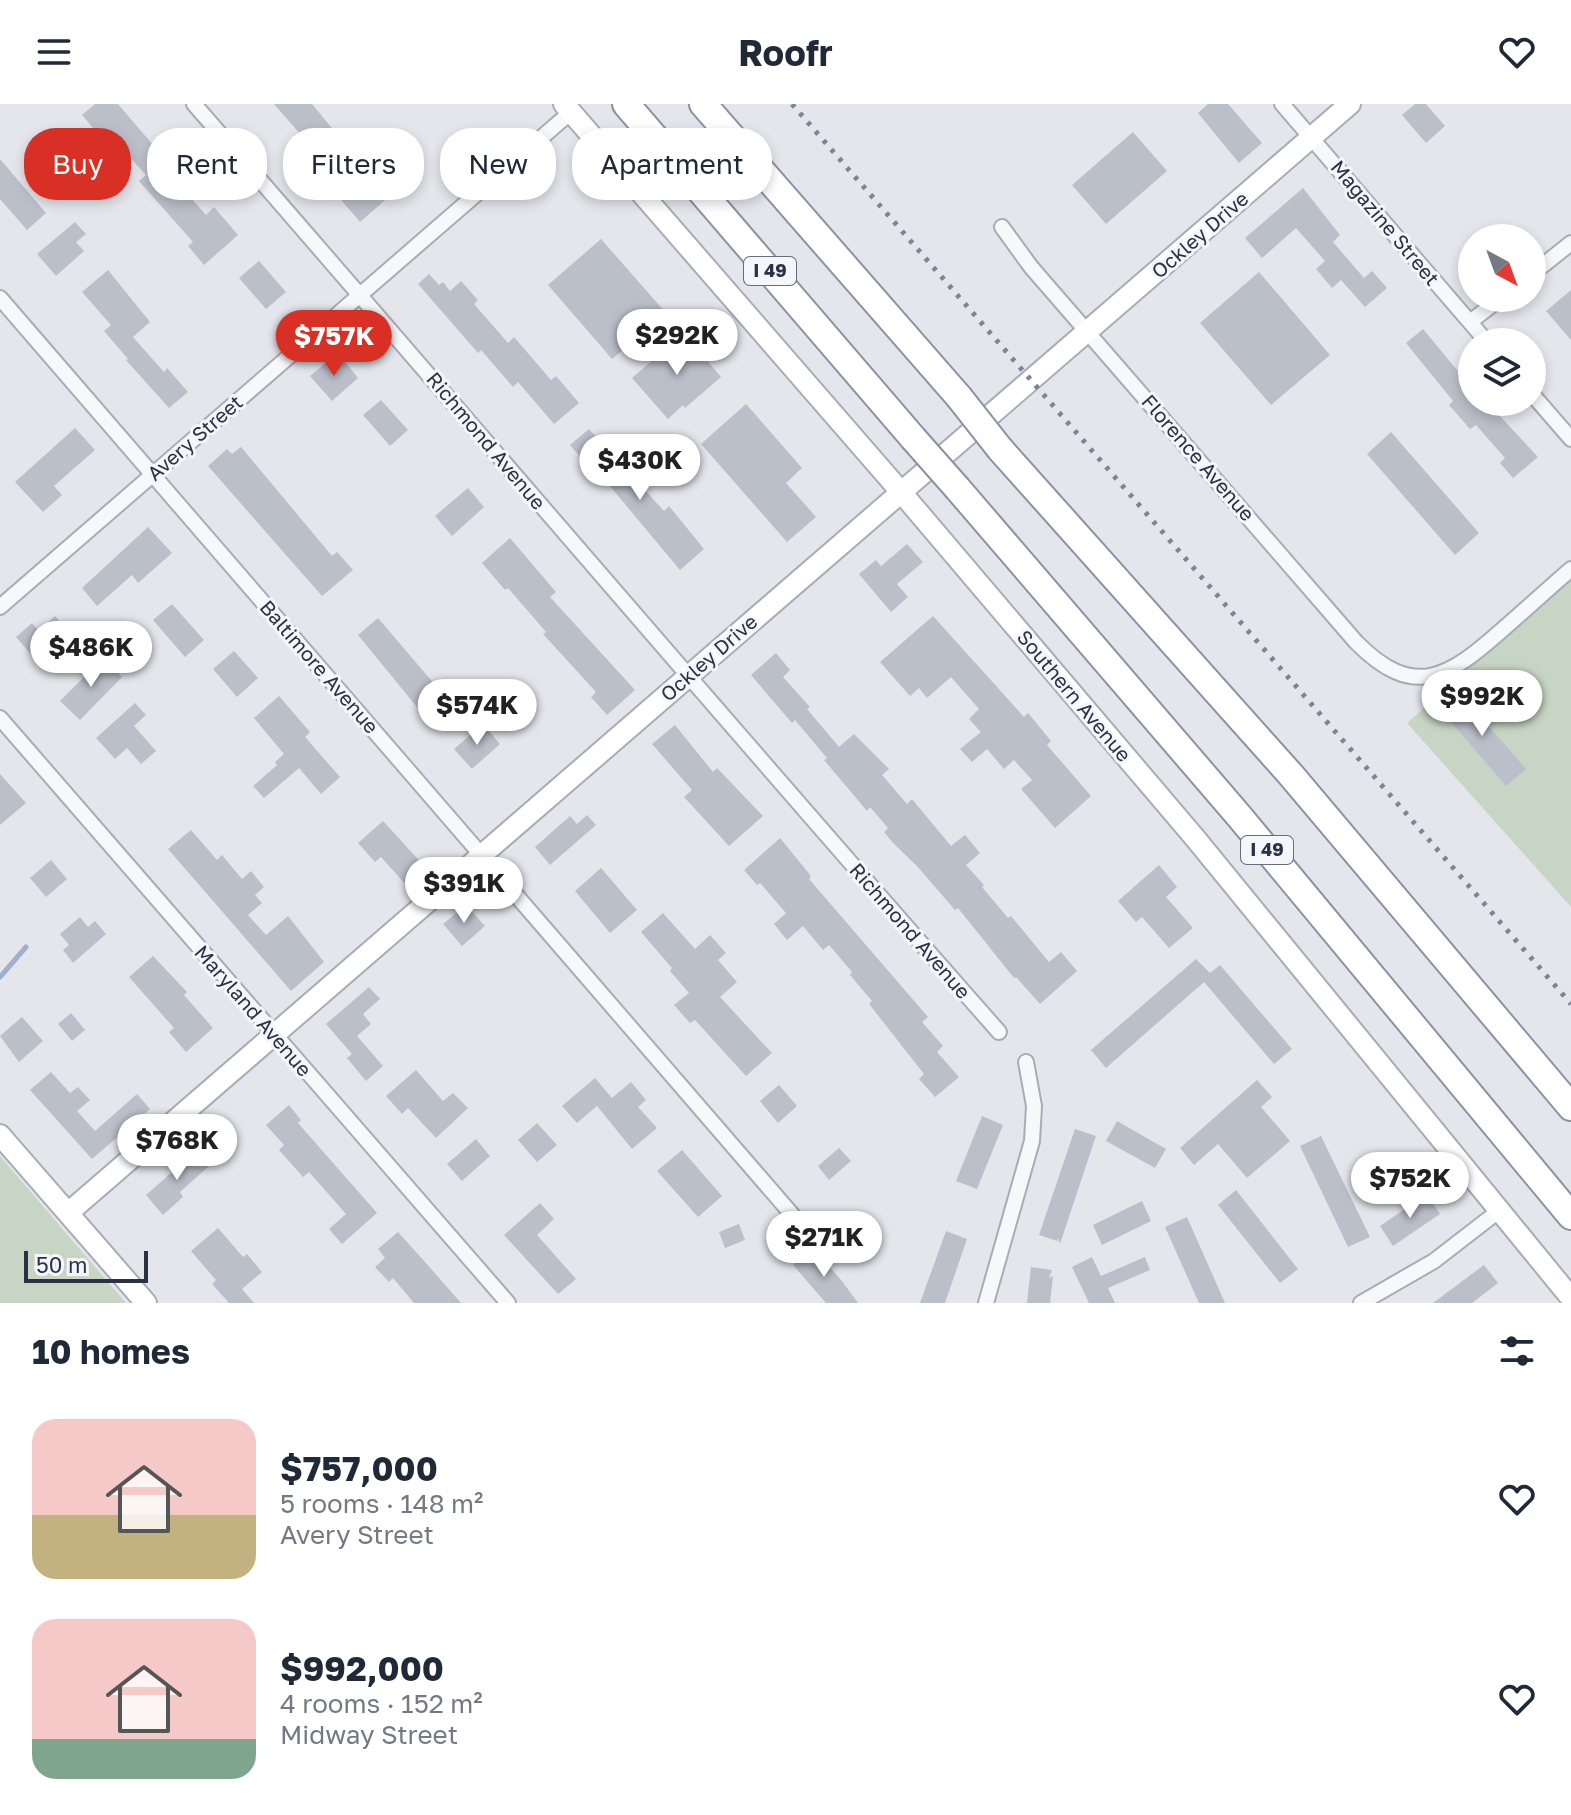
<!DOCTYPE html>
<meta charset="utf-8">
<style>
:root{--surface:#fff;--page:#f2f2f3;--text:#1f2937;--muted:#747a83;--accent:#d93025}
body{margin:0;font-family:"Golos Text",sans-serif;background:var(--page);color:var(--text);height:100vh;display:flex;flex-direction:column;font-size:30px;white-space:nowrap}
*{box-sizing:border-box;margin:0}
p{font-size:26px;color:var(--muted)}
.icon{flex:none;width:44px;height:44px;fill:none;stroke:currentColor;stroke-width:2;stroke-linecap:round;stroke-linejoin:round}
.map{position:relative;height:1199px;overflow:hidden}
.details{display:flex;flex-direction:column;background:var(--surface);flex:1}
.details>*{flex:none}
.guide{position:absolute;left:24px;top:24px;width:800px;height:72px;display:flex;gap:16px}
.needle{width:52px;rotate:139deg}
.buttons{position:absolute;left:1458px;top:120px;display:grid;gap:16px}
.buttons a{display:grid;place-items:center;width:88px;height:88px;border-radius:50%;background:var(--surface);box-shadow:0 4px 12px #0003;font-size:40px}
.scale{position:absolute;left:24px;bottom:20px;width:124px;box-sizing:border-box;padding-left:8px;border:4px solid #2a3246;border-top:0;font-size:22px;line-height:28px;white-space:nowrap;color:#2a3246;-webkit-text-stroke:6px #f4f6f9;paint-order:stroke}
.price{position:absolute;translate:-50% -68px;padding:0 18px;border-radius:28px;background:#fff;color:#222;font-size:26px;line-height:52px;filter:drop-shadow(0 2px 4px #0008)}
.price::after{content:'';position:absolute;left:50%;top:48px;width:24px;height:18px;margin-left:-12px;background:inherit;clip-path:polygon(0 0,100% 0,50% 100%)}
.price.on{background:var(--accent);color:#fff}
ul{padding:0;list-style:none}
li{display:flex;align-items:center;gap:24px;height:200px;padding:0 32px}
li span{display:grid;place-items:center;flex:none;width:224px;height:160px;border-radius:24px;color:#555}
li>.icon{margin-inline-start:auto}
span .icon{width:96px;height:96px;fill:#fffc;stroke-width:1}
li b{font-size:34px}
h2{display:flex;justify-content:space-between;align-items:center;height:96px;padding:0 32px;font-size:34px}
.pill{padding:0 28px;border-radius:32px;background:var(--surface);box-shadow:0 4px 12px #0003;font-size:28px;line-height:72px}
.pill.on{background:var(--accent);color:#fff}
header{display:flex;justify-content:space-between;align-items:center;height:104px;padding:0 32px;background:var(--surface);font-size:36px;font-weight:700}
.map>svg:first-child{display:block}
</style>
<header><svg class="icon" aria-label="menu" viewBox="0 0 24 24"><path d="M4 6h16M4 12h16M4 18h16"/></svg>Roofr<svg class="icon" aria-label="heart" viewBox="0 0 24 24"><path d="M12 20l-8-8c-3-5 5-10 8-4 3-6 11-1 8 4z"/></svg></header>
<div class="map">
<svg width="1571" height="1199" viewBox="0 0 1571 1199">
<rect width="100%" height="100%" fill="#e4e6ec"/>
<path fill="#c7d6c4" d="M1571 474V803L1407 619Z
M0 1052 126 1199H0Z"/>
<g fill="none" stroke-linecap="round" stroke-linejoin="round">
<path stroke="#9eb0cd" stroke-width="5" d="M0 873 26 843"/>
</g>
<path fill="#bbbfca" d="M95 0H118L153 41 148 45 206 111 214 103 238 131 204 161 188 142 193 138 139 77 146 71 124 47 114 56 96 35 100 32 82 11Z
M274 0H312L336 29 341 25 355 42 351 45 391 91 360 118 336 90 341 86 311 51 315 47Z
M1208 0H1228L1262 39 1239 59 1198 9Z
M1415 0H1426L1445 22 1426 39 1402 11Z
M1133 28 1167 67 1106 120 1072 81Z
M0 55 46 109 27 126 0 95Z
M1303 84 1340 131 1333 138 1364 174 1372 167 1387 184 1365 203 1341 176 1332 184 1316 165 1325 157 1296 124 1262 154 1245 134Z
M75 118 86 130 76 138 84 147 56 172 37 150Z
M601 135 666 209 612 255 548 181Z
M259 157 286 188 266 205 239 174Z
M108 166 150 218 133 233 164 268 167 264 188 288 169 304 126 256 128 255 104 227 111 221 82 188Z
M1259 168 1330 251 1271 301 1200 219Z
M429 170 439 181 443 178 450 187 461 177 478 196 474 200 508 239 514 233 551 276 556 272 579 299 554 320 518 278 513 283 481 246 478 249 418 180Z
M1571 186V236L1546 207Z
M1423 225 1472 284V298H1484L1496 312 1498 310 1538 353 1513 374 1500 359 1505 354 1476 321 1470 325 1449 301 1453 297 1406 239Z
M684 229 721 273 685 304 683 301 668 315 632 274Z
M341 253 358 274 332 297 310 272 328 257 332 261Z
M381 296 408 326 390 342 363 311Z
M746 300 802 364 786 379 816 413 787 438 701 340Z
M75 324 95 346 54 382 62 391 43 408 15 378Z
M589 325 664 407 669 402 704 445 680 466 599 369 596 371 570 341Z
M1391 328 1479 429 1455 451 1367 350Z
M241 343 332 452 337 448 353 466 322 492 208 362 227 345 232 350Z
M468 384 484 403 452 432 435 412Z
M148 423 172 449 138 479 132 471 97 502 82 484Z
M510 434 556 488 550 493 635 586 607 611 591 593 596 588 543 530 546 528 508 484 505 486 482 459Z
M907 440 923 458 897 480 908 493 891 508 859 470 876 456 881 462Z
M172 500 204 536 185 553 153 516Z
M55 512 72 532 40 561 16 533 32 519 39 527Z
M933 512 1024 613 1028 609 1051 637 1047 641 1091 692 1055 724 1021 685 1032 676 1014 656 1004 665 987 645 972 658 960 645 981 628 969 615 979 605 951 573 927 594 919 584 910 592 880 558Z
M378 514 442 589 421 608 358 531Z
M234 547 258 574 237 593 213 565Z
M776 549 790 566 783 573 810 603 807 605 839 643 854 630 889 665 882 671 907 700 912 695 951 742 965 731 980 749 966 761 984 781 982 783 1008 814 1011 812 1049 858 1061 848 1077 867 1040 900 1016 873 1014 874 958 804 955 806 917 762 894 740 884 728 888 724 870 703 867 707 824 656 827 654 795 616 792 619 751 571Z
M103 554 122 573 80 616 60 597Z
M1457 586 1526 665 1506 682 1438 603Z
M279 592 310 628 305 633 340 673 321 690 299 664 264 694 253 682 277 661 275 658 284 650 254 614Z
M135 599 146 611 134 622 156 647 141 660 127 644 115 655 96 634Z
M483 620 500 640 472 665 454 645Z
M675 621 713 668 717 664 763 712 729 742 684 693 692 686 652 640Z
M0 670 26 699 0 721Z
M587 711 596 721 550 761 535 743 570 712 577 720Z
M383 717 427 765 407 782 381 753 375 758 358 739Z
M191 726 217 756 222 751 242 775 251 767 264 783 255 791 262 799 248 811 266 831 288 812 324 858 291 887 168 745Z
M780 734 811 772 809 775 928 913 922 918 943 942 937 948 959 973 935 993 919 975 924 970 869 900 872 897 850 871 852 868 829 841 823 846 803 822 787 836 774 820 786 809 760 779 757 781 744 766Z
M51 756 67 775 46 793 30 774Z
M1159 761 1177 783 1166 793 1193 824 1169 844 1142 813 1136 818 1118 797Z
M601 764 637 806 610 829 575 787Z
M466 801 485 822 462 842 443 820Z
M663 809 695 845 710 831 726 849 718 856 737 878 720 893 772 949 746 972 695 916 690 919 674 901 689 889 670 867 672 864 641 828Z
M80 813 88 823 95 817 106 830 73 859 63 846 69 841 60 830Z
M153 852 187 888 184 891 213 924 186 948 169 928 174 924 129 873Z
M1196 855 1210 869 1220 861 1292 945 1274 960 1204 878 1106 964 1091 946Z
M369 883 380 895 363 910 371 920 357 932 383 962 366 977 347 954 352 950 326 920Z
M71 909 85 926 72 937 58 920Z
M22 913 43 937 19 958 0 932Z
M416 966 443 997 453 989 468 1004 436 1034 408 1004 402 1010 386 992Z
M51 968 70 989 78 983 90 996 77 1007 95 1027 137 990 150 1005 92 1055 30 986Z
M595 974 612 994 631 978 646 996 638 1003 657 1024 632 1045 597 1002 577 1019 562 1002Z
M1257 976 1272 993 1261 1003 1290 1037 1247 1074 1218 1040 1194 1061 1180 1044Z
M779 981 797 1002 778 1019 760 997Z
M289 1001 301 1016 298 1019 377 1109 342 1140 329 1125 346 1110 309 1068 303 1073 279 1046 284 1041 266 1021Z
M982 1012 1003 1021 977 1085 956 1077Z
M1117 1017 1166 1045 1155 1064 1106 1037Z
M537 1019 557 1041 537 1058 518 1036Z
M1075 1025 1096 1032 1060 1140 1058 1134 1057 1137 1039 1131Z
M1321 1032 1370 1133 1348 1143 1300 1042Z
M476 1035 490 1052 462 1077 447 1060Z
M192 1044 208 1063 180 1088 183 1093 163 1111 146 1091 179 1062 176 1059Z
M839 1044 851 1057 829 1076 818 1062Z
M682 1046 722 1092 698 1113 657 1067Z
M1236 1086 1298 1165 1280 1179 1218 1101Z
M1427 1090 1440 1110 1393 1142 1380 1122Z
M1142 1097 1151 1117 1102 1141 1093 1121Z
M540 1099 554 1115 537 1131 576 1175 558 1190 504 1131Z
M1187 1113 1225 1199H1199L1165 1123Z
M739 1120 745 1136 725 1144 719 1128Z
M218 1124 243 1153 247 1150 262 1168 242 1185 254 1199H229L212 1180 216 1176 191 1147Z
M946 1127 967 1135 945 1199H920Z
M398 1128 425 1158 461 1199H414L393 1174 389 1178 375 1163 385 1154 378 1145Z
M813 1144 842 1177 858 1199H826L793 1161Z
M1092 1153 1101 1172 1145 1153 1150 1166 1108 1184 1115 1199H1089L1072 1163Z
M1484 1161 1498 1179 1472 1199H1433Z
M1031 1163 1052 1166 1049 1174 1053 1172 1050 1199H1027Z"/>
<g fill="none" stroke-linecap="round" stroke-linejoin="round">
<defs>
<path id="street" d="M194 0C463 309 728 621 999 928
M1282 0 1487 238
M1002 123 1031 163 1356 538C1414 597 1449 573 1502 526 1525 506 1548 485 1571 465
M1532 170 1571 139
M0 194 795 1114
M1470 218 1501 194
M1532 290 1571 335
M0 503 571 8
M0 614 508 1199
M986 1199 1032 1037 1034 1002 1026 958
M1361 1199 1434 1157 1500 1106"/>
<path id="secondary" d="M564 0 901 388 1195 734 1571 1194
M0 1031 146 1199
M68 1109 1350 0"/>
<path id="highway" d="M626 0 913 334
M703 0 959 293
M1000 345 1291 671 1571 1003
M958 385 1239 712 1571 1112"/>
</defs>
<use href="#street" stroke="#a8acb7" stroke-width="18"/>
<use href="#secondary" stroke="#a8acb7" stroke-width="24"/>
<use href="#highway" stroke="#8a92a4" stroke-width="30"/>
<use href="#street" stroke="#f7f8fa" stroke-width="14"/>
<use href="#secondary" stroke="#fff" stroke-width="20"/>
<use href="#highway" stroke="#fff" stroke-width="26"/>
<path stroke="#7c8497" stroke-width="5" stroke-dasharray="4 8" stroke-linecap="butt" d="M792 0 1571 900"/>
<defs>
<path id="highway-bridge" d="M959 293 1000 345
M913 334 958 385"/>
</defs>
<use href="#highway-bridge" stroke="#8a92a4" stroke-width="30" stroke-linecap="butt"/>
<use href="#highway-bridge" stroke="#fff" stroke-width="26"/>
</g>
<g text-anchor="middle" stroke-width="6" stroke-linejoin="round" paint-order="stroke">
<g fill="#f4f6f9" stroke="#676d7c" stroke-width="2">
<rect x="744" y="153" width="52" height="28" rx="6"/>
<rect x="1241" y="732" width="52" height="28" rx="6"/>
</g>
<g font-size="18" font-weight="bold" fill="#2a3246">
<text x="770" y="173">I 49</text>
<text x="1267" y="752">I 49</text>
</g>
<g font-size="20" fill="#2a3246" stroke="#f4f6f9">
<text transform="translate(1385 119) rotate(50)" y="7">Magazine Street</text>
<text transform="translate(1200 131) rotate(-41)" y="7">Ockley Drive</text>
<text transform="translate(195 334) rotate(-41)" y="7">Avery Street</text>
<text transform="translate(486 337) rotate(50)" y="7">Richmond Avenue</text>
<text transform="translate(1198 354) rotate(49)" y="7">Florence Avenue</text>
<text transform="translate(709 554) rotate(-41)" y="7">Ockley Drive</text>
<text transform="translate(319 563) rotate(49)" y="7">Baltimore Avenue</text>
<text transform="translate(1074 592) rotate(50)" y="7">Southern Avenue</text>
<text transform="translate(910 827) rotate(49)" y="7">Richmond Avenue</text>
<text transform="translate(253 907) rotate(49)" y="7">Maryland Avenue</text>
</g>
</g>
</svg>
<div class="buttons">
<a><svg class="needle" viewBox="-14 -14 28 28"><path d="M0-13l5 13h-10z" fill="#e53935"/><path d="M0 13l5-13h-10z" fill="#747a83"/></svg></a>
<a><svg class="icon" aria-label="layers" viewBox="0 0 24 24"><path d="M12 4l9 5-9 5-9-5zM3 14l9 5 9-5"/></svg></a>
</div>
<div class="scale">50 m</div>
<b class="price" style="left:677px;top:273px">$292K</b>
<b class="price on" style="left:334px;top:274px">$757K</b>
<b class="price" style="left:640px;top:398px">$430K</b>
<b class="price" style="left:91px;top:585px">$486K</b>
<b class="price" style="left:1482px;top:634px">$992K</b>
<b class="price" style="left:477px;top:643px">$574K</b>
<b class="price" style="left:464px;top:821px">$391K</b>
<b class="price" style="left:177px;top:1078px">$768K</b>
<b class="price" style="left:1410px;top:1116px">$752K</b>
<b class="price" style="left:824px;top:1175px">$271K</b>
<div class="guide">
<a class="pill on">Buy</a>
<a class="pill">Rent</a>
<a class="pill">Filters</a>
<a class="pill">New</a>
<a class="pill">Apartment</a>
</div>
</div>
<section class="details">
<h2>10 homes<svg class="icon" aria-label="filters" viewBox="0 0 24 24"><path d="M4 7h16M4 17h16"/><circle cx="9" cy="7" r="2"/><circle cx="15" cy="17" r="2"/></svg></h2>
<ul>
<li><span style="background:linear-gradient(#f6c9c9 60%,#c2b280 0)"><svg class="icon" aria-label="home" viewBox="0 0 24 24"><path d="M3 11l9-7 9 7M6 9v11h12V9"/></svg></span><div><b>$757,000</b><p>5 rooms · 148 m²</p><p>Avery Street</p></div><svg class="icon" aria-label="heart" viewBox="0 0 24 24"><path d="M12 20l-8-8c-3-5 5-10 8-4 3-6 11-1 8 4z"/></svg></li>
<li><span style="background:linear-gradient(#f6c9c9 75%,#7fa58c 0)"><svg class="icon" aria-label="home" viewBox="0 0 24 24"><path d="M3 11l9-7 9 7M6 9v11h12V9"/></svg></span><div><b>$992,000</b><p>4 rooms · 152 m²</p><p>Midway Street</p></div><svg class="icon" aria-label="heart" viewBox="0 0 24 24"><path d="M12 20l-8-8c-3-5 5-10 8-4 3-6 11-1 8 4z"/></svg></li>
</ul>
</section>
